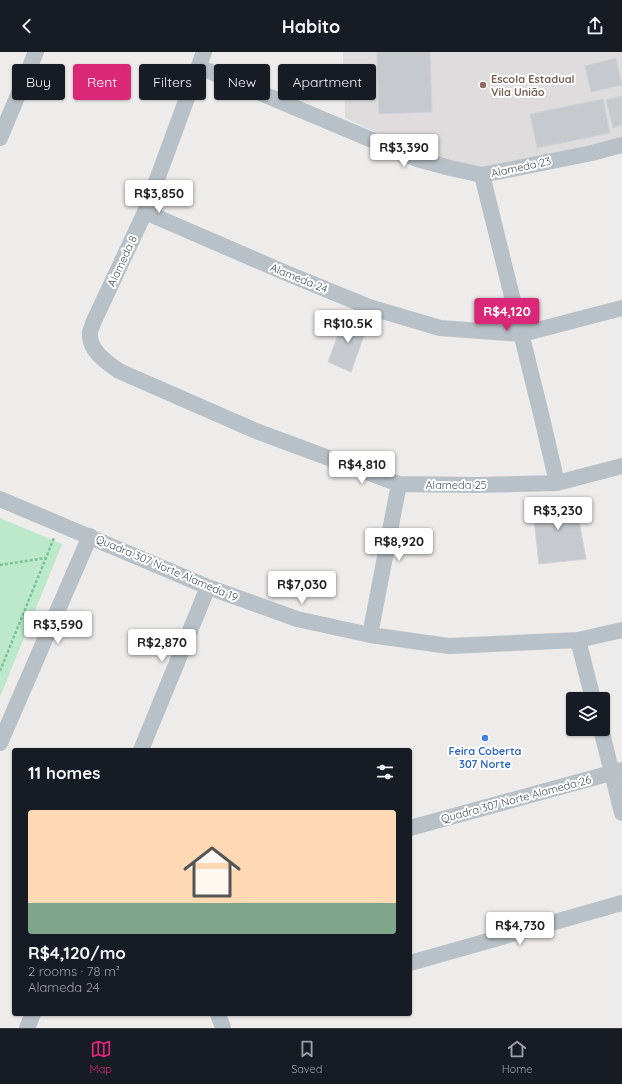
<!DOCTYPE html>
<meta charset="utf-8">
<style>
:root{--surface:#171b24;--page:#20242c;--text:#f1f3f6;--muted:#9ea1a6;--line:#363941;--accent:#db2777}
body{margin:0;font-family:Quicksand,sans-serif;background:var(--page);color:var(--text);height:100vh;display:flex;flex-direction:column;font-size:15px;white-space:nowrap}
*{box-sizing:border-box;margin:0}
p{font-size:13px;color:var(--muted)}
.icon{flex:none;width:22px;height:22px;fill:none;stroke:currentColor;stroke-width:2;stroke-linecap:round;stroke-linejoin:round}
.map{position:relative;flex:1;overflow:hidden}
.panel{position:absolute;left:12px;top:696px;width:400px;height:268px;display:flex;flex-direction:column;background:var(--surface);border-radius:4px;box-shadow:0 1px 3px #0004}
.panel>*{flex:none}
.top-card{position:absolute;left:12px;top:12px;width:400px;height:36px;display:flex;gap:8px}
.controls{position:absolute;left:566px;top:640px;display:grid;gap:8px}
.controls a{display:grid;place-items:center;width:44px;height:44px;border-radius:4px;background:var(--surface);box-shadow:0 1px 3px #0004;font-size:20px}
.price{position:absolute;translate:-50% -34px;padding:0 9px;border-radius:4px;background:#fff;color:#222;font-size:13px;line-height:26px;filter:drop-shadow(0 1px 2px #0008)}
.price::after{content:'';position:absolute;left:50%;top:24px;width:12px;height:9px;margin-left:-6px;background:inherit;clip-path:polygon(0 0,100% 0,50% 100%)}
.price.active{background:var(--accent);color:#fff}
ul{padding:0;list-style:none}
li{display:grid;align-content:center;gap:8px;height:212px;padding:0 16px}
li+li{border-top:1px solid var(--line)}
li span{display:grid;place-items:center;height:124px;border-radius:4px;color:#555}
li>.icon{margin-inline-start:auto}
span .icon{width:72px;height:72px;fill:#fffc;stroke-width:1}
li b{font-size:17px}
h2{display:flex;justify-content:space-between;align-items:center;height:48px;padding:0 16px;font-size:17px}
.chip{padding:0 14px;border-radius:4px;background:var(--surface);box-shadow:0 1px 3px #0004;font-size:14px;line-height:36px}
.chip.active{background:var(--accent);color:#fff}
header{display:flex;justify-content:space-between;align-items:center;height:52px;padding:0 16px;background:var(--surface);font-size:18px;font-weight:700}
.menu{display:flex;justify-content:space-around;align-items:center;height:56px;border-top:1px solid var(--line);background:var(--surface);font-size:11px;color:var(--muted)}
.menu a{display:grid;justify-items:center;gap:2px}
.menu .active{color:var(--accent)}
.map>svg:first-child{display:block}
</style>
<header><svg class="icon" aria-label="back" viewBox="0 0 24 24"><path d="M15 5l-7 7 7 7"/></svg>Habito<svg class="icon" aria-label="share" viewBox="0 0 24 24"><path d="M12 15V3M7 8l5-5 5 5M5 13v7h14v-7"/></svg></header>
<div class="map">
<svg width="622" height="976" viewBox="0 0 622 976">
<rect width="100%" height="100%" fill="#eeebeb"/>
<path fill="#dfdcdd" d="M343 0H622V87L481 116 419 100 345 66Z"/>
<path fill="#bce9c9" d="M0 466 62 492 0 645Z"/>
<path fill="#c6c9ce" stroke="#d0d2d7" d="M377 0H430L432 60 379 62Z
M616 6 622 33 591 40 585 14Z
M622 44V73L613 76 606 48Z
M603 47 610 81 537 96 530 62Z
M345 264 368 272 351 320 328 310Z
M554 447H575L586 507 539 512 532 449Z"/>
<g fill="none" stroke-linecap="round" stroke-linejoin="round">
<path stroke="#78c497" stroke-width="2.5" stroke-dasharray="3 2" stroke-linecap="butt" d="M0 513 45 506
M0 619 54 486"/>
<path stroke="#b8c1c7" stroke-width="16" d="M204 0 145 160 93 271C92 274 91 277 90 280 88 298 106 310 119 319L256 379 399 432 476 433 557 431 622 414
M199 15 417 107 450 116 482 123 592 101 622 93
M0 86 36 0
M482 123 542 366 557 431
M145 160 286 221 369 255 440 276 522 282 622 256
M0 447 208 535 297 567 370 583 449 594 578 588 622 578
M370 583 399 432
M578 588 593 647
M601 677 622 761
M0 691 90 484
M141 698 208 535
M410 776 622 718
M410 911 622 851
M218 962 223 976
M27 976 33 962"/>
</g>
<circle fill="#8d6e63" stroke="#fff" stroke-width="1.5" cx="483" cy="33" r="4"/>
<circle fill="#3f7fe0" stroke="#fff" stroke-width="1.5" cx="485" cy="686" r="4"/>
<g text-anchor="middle" stroke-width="4" stroke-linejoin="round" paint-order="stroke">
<g font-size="11" font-weight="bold" fill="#785e54" stroke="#fff" text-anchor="start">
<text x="491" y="31">Escola Estadual<tspan x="491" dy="13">Vila União</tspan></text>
</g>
<g font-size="11" fill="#465057" stroke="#fff">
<text transform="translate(521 115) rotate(-12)" y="4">Alameda 23</text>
<text transform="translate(122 209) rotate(-65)" y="4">Alameda 8</text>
<text transform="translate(299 226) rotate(22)" y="4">Alameda 24</text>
<text x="456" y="437">Alameda 25</text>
<text transform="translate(167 516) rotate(23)" y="4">Quadra 307 Norte Alameda 19</text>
<text transform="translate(516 747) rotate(-15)" y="4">Quadra 307 Norte Alameda 26</text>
</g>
<g font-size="11" font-weight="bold" fill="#366cbe" stroke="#fff">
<text x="485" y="703">Feira Coberta<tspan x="485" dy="13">307 Norte</tspan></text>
</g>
</g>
</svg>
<div class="controls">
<a><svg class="icon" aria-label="layers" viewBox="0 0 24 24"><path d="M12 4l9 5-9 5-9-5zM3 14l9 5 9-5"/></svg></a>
</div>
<b class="price" style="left:404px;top:116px">R$3,390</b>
<b class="price" style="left:159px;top:162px">R$3,850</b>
<b class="price active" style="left:507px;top:280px">R$4,120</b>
<b class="price" style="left:348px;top:292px">R$10.5K</b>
<b class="price" style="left:362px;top:433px">R$4,810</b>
<b class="price" style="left:558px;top:479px">R$3,230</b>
<b class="price" style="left:399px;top:510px">R$8,920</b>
<b class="price" style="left:302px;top:553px">R$7,030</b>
<b class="price" style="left:58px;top:593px">R$3,590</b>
<b class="price" style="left:162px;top:611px">R$2,870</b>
<b class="price" style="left:520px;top:894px">R$4,730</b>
<div class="top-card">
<a class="chip">Buy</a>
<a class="chip active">Rent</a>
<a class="chip">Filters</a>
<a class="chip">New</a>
<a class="chip">Apartment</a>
</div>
<section class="panel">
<h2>11 homes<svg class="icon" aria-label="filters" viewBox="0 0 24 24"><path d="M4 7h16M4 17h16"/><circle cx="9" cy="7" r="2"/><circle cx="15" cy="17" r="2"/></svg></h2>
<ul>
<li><span style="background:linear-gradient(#ffd9b3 75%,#7fa58c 0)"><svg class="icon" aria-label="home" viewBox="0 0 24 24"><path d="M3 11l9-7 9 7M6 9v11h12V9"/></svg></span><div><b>R$4,120/mo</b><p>2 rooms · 78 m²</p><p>Alameda 24</p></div></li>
</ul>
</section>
</div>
<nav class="menu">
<a class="active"><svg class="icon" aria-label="map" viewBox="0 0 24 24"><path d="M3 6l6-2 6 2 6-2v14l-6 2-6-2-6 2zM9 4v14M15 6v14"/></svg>Map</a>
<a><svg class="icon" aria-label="saved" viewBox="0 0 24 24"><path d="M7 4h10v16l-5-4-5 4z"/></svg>Saved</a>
<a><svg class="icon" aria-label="home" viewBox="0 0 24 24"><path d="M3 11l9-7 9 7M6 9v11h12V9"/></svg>Home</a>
</nav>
